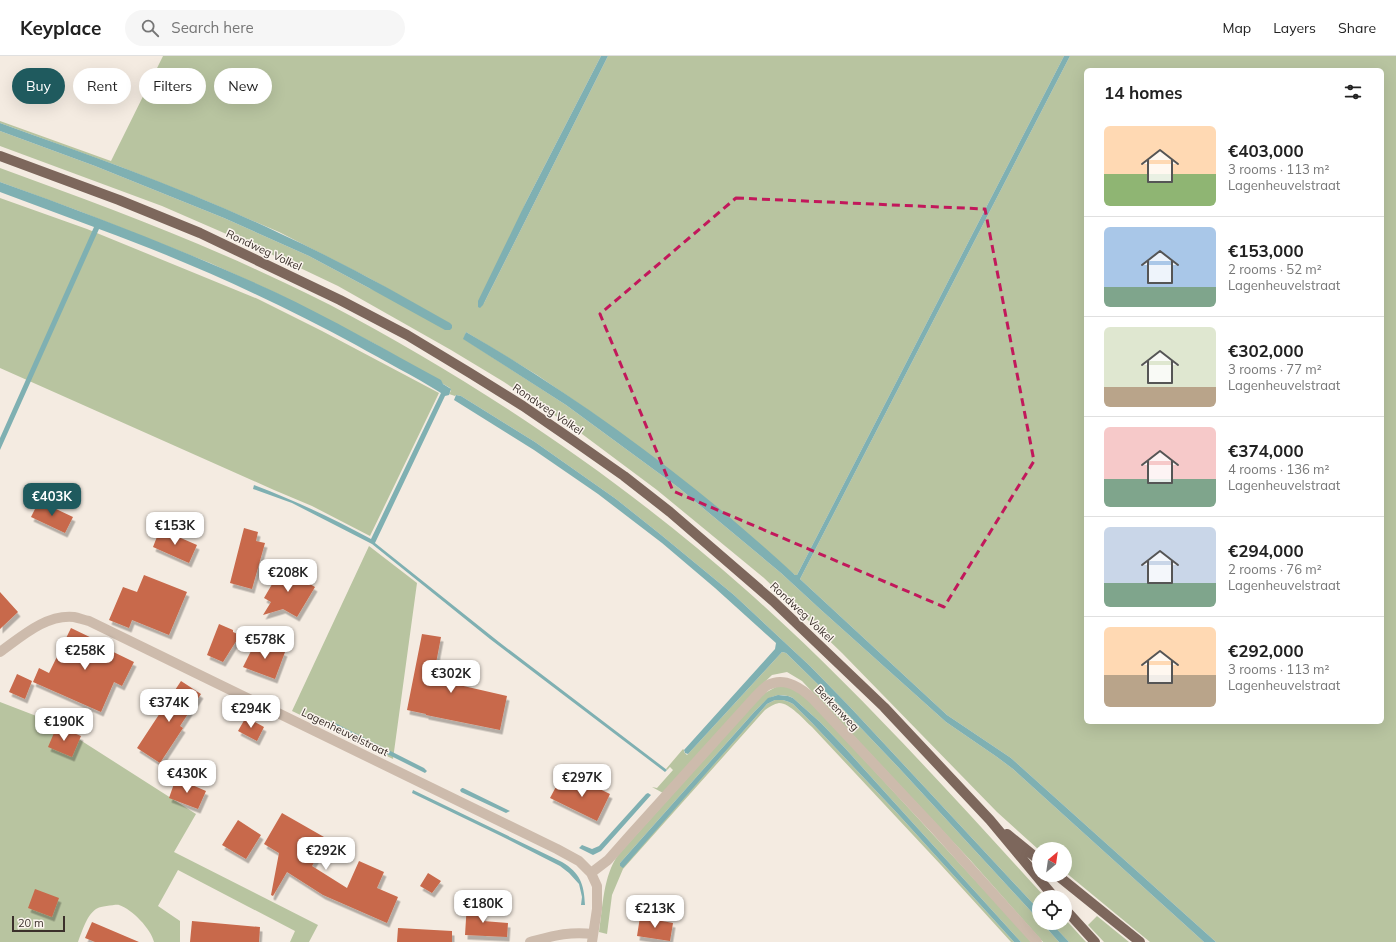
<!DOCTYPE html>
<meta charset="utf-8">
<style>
:root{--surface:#fff;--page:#f6f6f6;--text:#222;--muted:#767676;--line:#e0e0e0;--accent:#1f5a5e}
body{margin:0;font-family:Mulish,sans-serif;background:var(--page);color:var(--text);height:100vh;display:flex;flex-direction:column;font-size:15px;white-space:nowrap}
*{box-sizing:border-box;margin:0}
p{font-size:13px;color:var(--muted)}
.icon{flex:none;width:22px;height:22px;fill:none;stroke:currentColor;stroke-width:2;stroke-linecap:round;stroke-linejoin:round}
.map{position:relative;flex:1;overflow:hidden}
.panel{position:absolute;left:1084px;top:12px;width:300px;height:656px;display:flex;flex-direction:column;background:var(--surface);border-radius:6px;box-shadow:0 4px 16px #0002}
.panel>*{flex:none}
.banner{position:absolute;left:12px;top:12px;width:380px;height:36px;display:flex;gap:8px}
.needle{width:26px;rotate:29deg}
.buttons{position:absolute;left:1032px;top:786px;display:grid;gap:8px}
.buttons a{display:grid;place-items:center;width:40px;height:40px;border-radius:50%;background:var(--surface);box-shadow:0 4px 16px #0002;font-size:20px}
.scale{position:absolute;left:12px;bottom:10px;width:53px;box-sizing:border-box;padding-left:4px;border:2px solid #3b302b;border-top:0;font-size:11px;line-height:14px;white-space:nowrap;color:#3b302b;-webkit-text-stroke:3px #fbf5ee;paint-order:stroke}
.price{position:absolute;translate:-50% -34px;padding:0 9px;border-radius:8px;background:#fff;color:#222;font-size:13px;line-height:26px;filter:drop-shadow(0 1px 2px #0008)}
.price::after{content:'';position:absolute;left:50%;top:24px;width:12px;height:9px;margin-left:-6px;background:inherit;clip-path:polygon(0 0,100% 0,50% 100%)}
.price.selected{background:var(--accent);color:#fff}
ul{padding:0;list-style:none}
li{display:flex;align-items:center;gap:12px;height:100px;padding:0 20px}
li+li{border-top:1px solid var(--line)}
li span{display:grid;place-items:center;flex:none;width:112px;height:80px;border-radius:6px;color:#555}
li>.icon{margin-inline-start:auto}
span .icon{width:48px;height:48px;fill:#fffc;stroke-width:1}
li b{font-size:17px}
h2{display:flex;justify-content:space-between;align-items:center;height:48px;padding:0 20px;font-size:17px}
.pill{padding:0 14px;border-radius:18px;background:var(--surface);box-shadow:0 4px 16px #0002;font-size:14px;line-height:36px}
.pill.selected{background:var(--accent);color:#fff}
header{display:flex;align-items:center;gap:24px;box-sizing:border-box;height:56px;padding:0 20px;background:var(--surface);border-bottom:1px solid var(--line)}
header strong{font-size:19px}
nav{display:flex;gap:22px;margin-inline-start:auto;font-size:14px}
.search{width:280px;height:36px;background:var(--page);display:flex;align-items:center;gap:10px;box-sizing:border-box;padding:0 14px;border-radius:22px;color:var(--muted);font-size:15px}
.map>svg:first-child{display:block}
</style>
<header>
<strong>Keyplace</strong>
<div class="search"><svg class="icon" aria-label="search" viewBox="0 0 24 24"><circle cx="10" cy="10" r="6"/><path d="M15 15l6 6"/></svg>Search here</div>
<nav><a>Map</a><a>Layers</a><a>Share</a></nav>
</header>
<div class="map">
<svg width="1396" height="886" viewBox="0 0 1396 886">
<defs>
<filter id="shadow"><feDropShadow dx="2.5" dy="4.5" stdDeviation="0" flood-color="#0004"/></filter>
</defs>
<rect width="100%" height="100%" fill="#f4ebe1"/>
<path fill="#b8c4a0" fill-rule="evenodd" d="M163 0H601L526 146 483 249 608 0H1064L797 519H795L597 360 537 319 466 276 464 283 566 349 679 432 781 517 820 553 946 666 997 701 1013 713 1204 886H1150L1065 816V793L1039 794 997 756 842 597 764 522 657 434 574 372 504 326 451 294 338 230 254 190 162 150 0 90V75L95 110 224 162 309 200 369 232 452 269 369 222 279 176 204 144 121 111 0 67V65L111 105Z
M1070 0H1396V886H1216L1011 702 947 659 800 523ZM1086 14H1382V666H1086Z
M0 112C96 147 191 182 283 226 346 255 406 290 465 326 565 388 658 456 746 534 853 629 949 736 1045 841H1039V854L850 651 810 610 734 539 660 478 616 443 535 386 461 340 456 339 455 340 449 338 451 335 450 332 377 289 276 237 210 207 79 155 0 126Z
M0 142 87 173 258 243 322 275 439 337 370 480 312 450 274 434 0 312Z
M369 490 417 527 393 703 292 655Z
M782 596 786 597 838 648 899 712 1039 864V867H1042L1059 886H1043L971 805 802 625 787 616 772 619 755 635 663 737 652 731 657 732 673 714 670 711 667 714 666 713 683 693 684 694V696L687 699Z
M786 630 795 633 811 646 1032 886H1021L844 691 821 667 793 642C775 634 766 644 755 655L620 807V810L623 811 767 648 775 644H783L789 646 793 648 813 668 897 757 1014 886H1011L941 809 812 671C804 664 790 647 779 647 774 648 769 651 765 654L623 813 612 839 607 878 599 876C603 850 603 821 618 799L763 638 776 631Z
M0 646 52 666 196 758 174 796 318 869 309 886H290L295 875 178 814 158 850 180 865V886H154C151 873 132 853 119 849 117 848 100 851 98 852 87 857 82 876 78 886H0Z
M1097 860 1129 886H1104L1088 869Z
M1065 863 1086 886H1069L1051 867H1065Z"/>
<path fill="#7fb0b2" d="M601 0H608L483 249 480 252 478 251V245L526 146Z
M1064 0H1070L800 523 947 659 1011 702 1216 886H1204L1013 713 997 701 946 666 820 553 781 517 679 432 566 349 463 283 466 276C558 329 645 391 727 459 750 479 773 498 795 519H797Z
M0 67C94 101 189 134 279 177 338 204 394 235 450 267L452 269V272L450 274H445L369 232 309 200 224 162 95 110 0 75Z
M0 126C93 159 186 195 275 236 332 263 386 294 441 324L443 328 451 333 449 339 445 340 375 487 499 586 667 714 665 716 490 583 372 488 292 447 253 433 254 429C296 445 332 462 371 483L441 337C414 320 384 305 356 289 273 244 187 205 99 173L0 394V382L94 171 0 136Z
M456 339 461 340 535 386 616 443 660 478 734 539 810 610 850 651 1039 854V864L899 712 838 648 786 597 782 596 688 698 685 697 684 694 775 593 776 587 715 532 662 487 598 438 534 394 454 344Z
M778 639 788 640 793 642 821 667 844 691 1021 886H1014L897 757 813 668 793 648 789 646 783 644H775L767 648 623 812 620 810V807L755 655 768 642Z
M331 665 424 712 427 715 425 717 329 669 328 668Z
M462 732H463L510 755 506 757 461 736 460 734Z
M413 734 562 806C580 817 584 827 585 849H581L582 841 579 828 569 817 560 810 501 780 412 737Z
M648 737 651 739 601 795 593 799 579 792 582 789 592 793 599 790 646 738Z
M1042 867H1051L1069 886H1059Z"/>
<path fill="#c8694b" filter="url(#shadow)" d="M39 445 73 461 65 477 31 461Z
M244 472 258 476 256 485 265 487 252 533 230 527Z
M160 473 197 489 189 507 153 491Z
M282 511 315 531 297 561 283 553 263 559 271 546 264 542Z
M144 519 187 536 169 579 132 564 129 572 109 564 123 531 137 536Z
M0 536 18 556 0 573Z
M219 568 233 574V576L240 579 223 606 207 599Z
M71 572 98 585 97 588 134 606 122 630 114 626 101 656 33 626 39 612 49 617Z
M422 578 441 581 433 623 507 640 500 674 426 659V658L407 654Z
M256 585 285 596 275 623 243 611Z
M17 618 32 625 25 643 9 636Z
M181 625 201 638 180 670 183 672 160 707 137 692Z
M246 661 264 671 257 685 238 675Z
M57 670 81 680 72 701 48 691Z
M176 722 206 735 198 753 169 742Z
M579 723 610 738 597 765 550 742 559 725 574 732Z
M282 757 324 781 325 788 312 810 347 832 359 805 384 816 377 832 398 841 387 867 323 839 287 816 273 840 271 839 279 797 264 788Z
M238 764 261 779 246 803 222 789Z
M428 817 441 825 432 837 420 830Z
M35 833 59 842 52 861 28 852Z
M467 847 484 849 483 865 508 867 507 881 465 879Z
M640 861 673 867 670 885 637 880Z
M192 865 260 871 259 886H190Z
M92 866 139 886H95L85 882Z
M398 872 452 875V886H397Z"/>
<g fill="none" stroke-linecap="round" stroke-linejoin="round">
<path stroke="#cdbbac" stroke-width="10" d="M0 596C21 581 46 558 74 561 79 562 84 564 89 565L557 793 579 805 591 817 597 830V853L592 886
M591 817 608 804 631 778 754 642C758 638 763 632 768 629 785 620 803 633 814 644L936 774 1037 886
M530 886C553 880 569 875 593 878"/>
<path stroke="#7d675c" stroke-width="10" d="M0 100 119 144 200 177 340 244 407 279 470 317 523 350 574 385 624 420 670 456 773 545 884 651 990 764 1054 841
M1007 778 1039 804
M1057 819 1140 886
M1065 853 1095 886"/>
</g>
<path fill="none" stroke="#c2185b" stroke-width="3" stroke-dasharray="8 5" stroke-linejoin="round" d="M736 142 985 153 1034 405 944 551 673 435 600 258Z"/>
<g text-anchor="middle" stroke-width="3" stroke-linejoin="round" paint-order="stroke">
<g font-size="11" fill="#3b302b" stroke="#fbf5ee">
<text transform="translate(264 194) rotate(25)" y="4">Rondweg Volkel</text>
<text transform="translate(548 353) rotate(34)" y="4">Rondweg Volkel</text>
<text transform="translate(802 556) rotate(43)" y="4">Rondweg Volkel</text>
<text transform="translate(837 652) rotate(46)" y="4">Berkenweg</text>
<text transform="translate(345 676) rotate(26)" y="4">Lagenheuvelstraat</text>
</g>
</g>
</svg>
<div class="buttons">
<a><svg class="needle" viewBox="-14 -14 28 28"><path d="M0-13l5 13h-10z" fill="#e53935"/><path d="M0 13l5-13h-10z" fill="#767676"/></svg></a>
<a><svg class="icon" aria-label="locate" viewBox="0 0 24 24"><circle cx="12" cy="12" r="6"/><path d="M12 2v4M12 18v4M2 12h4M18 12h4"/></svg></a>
</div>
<div class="scale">20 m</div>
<b class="price selected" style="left:52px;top:461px">€403K</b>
<b class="price" style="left:175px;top:490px">€153K</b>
<b class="price" style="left:288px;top:537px">€208K</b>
<b class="price" style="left:265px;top:604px">€578K</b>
<b class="price" style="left:85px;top:615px">€258K</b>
<b class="price" style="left:451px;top:638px">€302K</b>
<b class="price" style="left:169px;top:667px">€374K</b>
<b class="price" style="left:251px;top:673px">€294K</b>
<b class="price" style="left:64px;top:686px">€190K</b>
<b class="price" style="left:187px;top:738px">€430K</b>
<b class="price" style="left:582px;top:742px">€297K</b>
<b class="price" style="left:326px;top:815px">€292K</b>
<b class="price" style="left:483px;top:868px">€180K</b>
<b class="price" style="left:655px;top:873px">€213K</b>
<div class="banner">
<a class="pill selected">Buy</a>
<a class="pill">Rent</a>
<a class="pill">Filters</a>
<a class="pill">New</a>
</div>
<section class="panel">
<h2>14 homes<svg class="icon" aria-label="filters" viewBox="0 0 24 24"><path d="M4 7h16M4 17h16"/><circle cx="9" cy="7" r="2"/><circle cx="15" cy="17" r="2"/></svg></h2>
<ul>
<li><span style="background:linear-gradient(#ffd9b3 60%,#8fb573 0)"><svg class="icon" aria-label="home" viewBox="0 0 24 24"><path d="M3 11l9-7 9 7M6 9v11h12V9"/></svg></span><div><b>€403,000</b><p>3 rooms · 113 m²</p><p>Lagenheuvelstraat</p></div></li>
<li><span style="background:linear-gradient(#a9c7e8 75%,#7fa58c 0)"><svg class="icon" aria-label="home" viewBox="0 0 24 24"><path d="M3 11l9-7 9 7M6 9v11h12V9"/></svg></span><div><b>€153,000</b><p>2 rooms · 52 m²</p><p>Lagenheuvelstraat</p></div></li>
<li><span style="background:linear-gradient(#dfe7d0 75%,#b9a48a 0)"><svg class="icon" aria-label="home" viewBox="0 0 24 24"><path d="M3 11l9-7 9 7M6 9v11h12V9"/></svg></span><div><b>€302,000</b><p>3 rooms · 77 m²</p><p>Lagenheuvelstraat</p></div></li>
<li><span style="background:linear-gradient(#f6c9c9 65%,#7fa58c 0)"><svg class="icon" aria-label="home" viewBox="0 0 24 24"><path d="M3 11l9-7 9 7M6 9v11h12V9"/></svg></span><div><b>€374,000</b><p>4 rooms · 136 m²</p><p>Lagenheuvelstraat</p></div></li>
<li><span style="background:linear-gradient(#c9d6e8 70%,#7fa58c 0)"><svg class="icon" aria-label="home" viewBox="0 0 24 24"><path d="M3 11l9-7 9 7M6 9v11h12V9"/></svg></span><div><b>€294,000</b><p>2 rooms · 76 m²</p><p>Lagenheuvelstraat</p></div></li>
<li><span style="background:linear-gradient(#ffd9b3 60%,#b9a48a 0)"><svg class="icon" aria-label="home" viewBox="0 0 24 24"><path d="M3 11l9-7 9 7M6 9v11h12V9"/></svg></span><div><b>€292,000</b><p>3 rooms · 113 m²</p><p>Lagenheuvelstraat</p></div></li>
</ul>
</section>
</div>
